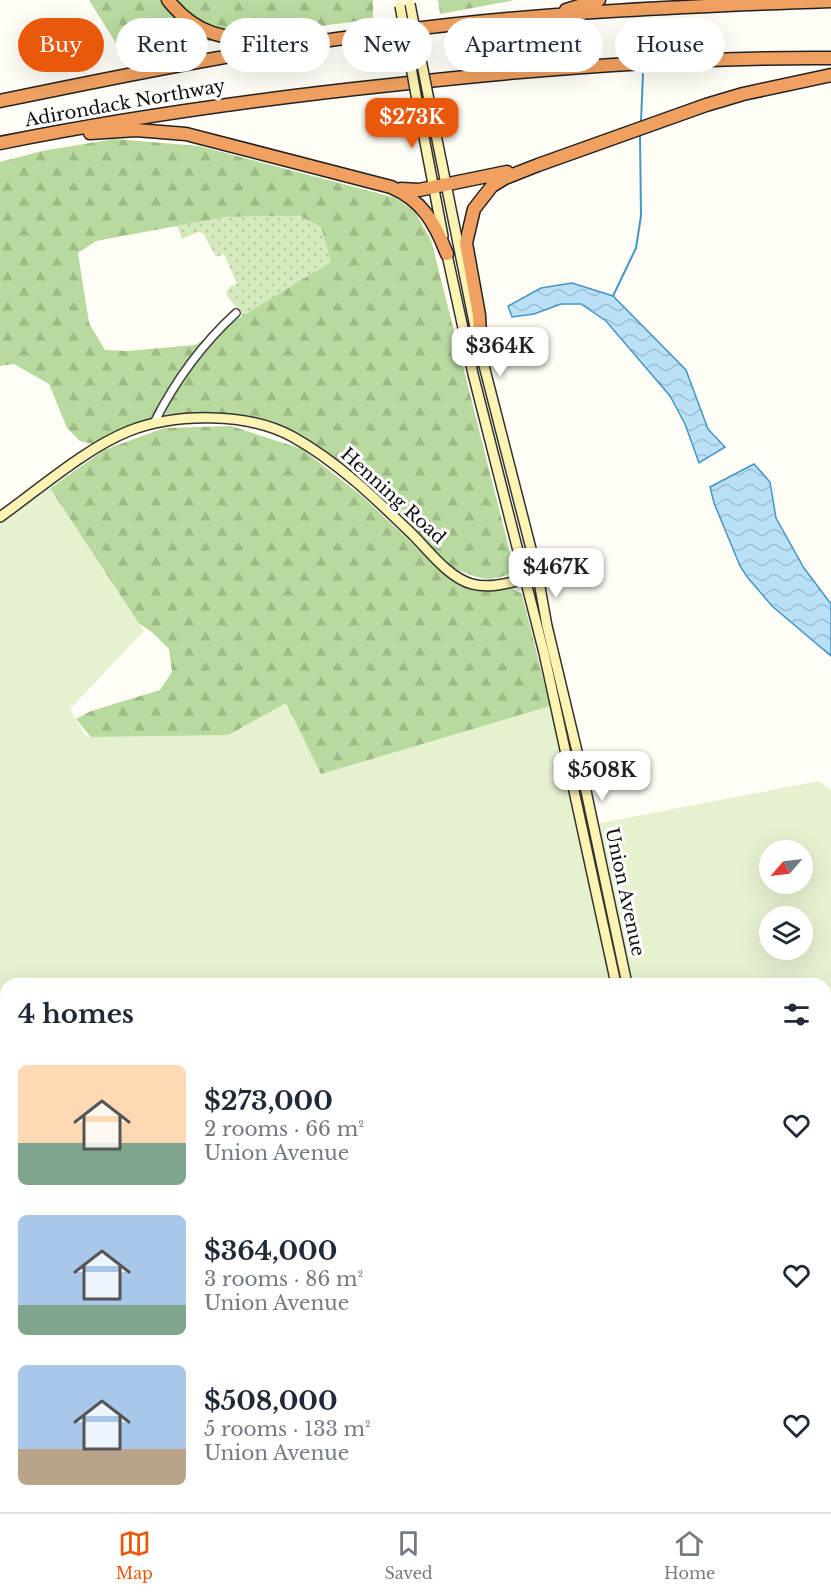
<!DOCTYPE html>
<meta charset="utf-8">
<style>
:root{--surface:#fff;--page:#f2f2f3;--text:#1f2937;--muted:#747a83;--line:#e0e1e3;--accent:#ea580c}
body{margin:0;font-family:"Libre Baskerville",serif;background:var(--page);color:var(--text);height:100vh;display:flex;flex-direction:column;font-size:22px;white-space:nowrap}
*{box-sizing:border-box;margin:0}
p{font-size:20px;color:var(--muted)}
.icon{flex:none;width:33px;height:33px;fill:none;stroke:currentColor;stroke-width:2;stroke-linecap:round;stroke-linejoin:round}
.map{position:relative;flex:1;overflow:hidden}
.side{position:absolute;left:0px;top:978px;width:831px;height:534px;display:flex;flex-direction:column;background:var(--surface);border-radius:18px 18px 0 0;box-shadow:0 6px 24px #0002}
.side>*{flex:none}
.guide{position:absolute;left:18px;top:18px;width:795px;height:54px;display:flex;gap:12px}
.needle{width:39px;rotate:242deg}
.buttons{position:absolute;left:759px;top:840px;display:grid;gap:12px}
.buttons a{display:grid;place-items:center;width:54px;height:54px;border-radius:50%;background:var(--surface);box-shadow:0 6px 24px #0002;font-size:30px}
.price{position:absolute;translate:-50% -51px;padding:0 14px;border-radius:12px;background:#fff;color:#222;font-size:20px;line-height:39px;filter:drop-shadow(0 2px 3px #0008)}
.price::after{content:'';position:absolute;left:50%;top:36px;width:18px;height:14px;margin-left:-9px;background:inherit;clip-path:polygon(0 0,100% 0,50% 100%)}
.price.selected{background:var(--accent);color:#fff}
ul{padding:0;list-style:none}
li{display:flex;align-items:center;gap:18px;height:150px;padding:0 18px}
li span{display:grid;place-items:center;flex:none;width:168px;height:120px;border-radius:9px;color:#555}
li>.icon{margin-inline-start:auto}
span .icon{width:72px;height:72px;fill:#fffc;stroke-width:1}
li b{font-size:26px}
h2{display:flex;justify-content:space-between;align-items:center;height:72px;padding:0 18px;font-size:26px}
.pill{padding:0 21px;border-radius:27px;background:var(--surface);box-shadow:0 6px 24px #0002;font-size:21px;line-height:54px}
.pill.selected{background:var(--accent);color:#fff}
.menu{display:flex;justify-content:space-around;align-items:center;height:84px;border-top:2px solid var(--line);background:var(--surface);font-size:16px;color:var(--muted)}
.menu a{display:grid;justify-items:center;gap:3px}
.menu .selected{color:var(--accent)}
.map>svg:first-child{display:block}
</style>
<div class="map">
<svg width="831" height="1512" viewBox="0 0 831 1512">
<defs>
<pattern id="grass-dots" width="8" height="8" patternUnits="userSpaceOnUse" patternTransform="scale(1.5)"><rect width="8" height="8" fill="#d5e9be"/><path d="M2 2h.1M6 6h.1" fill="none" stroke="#b6c7a2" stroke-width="1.8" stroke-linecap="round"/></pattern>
<pattern id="forest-firs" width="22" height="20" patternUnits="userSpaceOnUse" patternTransform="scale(1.5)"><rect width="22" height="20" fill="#b9da9e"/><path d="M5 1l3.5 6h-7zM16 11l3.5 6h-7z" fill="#9eba87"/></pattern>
<pattern id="water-waves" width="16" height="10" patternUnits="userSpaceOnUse" patternTransform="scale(1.5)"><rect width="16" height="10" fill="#bae0f5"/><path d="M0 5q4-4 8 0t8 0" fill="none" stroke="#9fbfd1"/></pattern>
</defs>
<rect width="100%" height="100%" fill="#fffdf5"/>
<path fill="url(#grass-dots)" d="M300 216 321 227 331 262 243 317 226 294 229 287 237 284 224 254 216 257 203 233 198 232 182 239 177 226 225 217Z"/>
<path fill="url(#forest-firs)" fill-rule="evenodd" d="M89 0H373V19L122 53Z
M438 0H515L440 14Z
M114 139 199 146 396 198 415 212 431 240 513 564 511 573C490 584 474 577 454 568L329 453 277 426 228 415 168 414 139 422 93 444 80 441 67 428 49 384 14 364 0 366V162L42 151ZM300 216 321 227 331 262 195 345 127 351 105 350 89 323 78 253 96 241 225 217Z
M231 426 302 449 363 497 451 580 473 590 513 589 522 594 580 827 104 753 76 719 91 711 160 690 172 672 169 649 152 632 113 607 0 524 104 450 164 428Z"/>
<path fill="#e6f1d0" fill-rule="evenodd" d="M50 488 144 631 70 709 86 737 228 735 286 703 321 774 550 706 580 827 819 781 831 790V1512H206L202 1506H825V984H6V1222L0 1213V524ZM770 850H802V884H770ZM770 916H802V950H770Z"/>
<path fill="#f0ece2" d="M825 1310 831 1314V1345L825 1341Z"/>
<path fill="url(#water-waves)" stroke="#4396ca" stroke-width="1.5" d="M572 283 613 296 686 370 708 429 725 447 699 463 685 424 670 396 606 321 581 304H561L534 314 512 317 508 306 541 288Z
M754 464 770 482 776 518 804 568 831 604V656L772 606 748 578 740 566 714 503 710 487Z"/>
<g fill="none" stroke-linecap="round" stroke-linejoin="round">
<path stroke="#4396ca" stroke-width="2" d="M649 53 658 20
M641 121 643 74
M613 296 636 248 641 216 640 135"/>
<defs>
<path id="street" d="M154 423C175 381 201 345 236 313
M0 1287 6 1296
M825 1404 831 1408
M825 1432 831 1436
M0 1446 6 1455
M153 1506 157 1512
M31 1512 42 1506"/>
<path id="secondary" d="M430 105 475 327
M418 106 443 236
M446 250 473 374 544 653 616 984
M480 350 538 576 547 626 582 772 627 984
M0 517C38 490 86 448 129 431 175 413 248 412 293 437 338 462 376 499 413 535 429 551 449 578 472 584 492 589 511 582 530 578
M727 1506 728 1512
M738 1506 740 1512"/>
<path id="highway" d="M168 0C203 44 237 37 287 42
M566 10 599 0
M0 101C135 73 269 46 406 30 547 12 690 6 831 1
M90 133 136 130 186 134 391 187C422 200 435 223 447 254
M0 143C133 116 266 98 400 84 543 68 687 57 831 58
M401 189 419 190 507 172
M481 356 479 315 466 243 474 209 492 186 505 178 538 165 706 105 743 94 831 75"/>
</defs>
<use href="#street" stroke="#444" stroke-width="10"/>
<use href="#secondary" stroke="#333" stroke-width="12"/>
<use href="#highway" stroke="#222" stroke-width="15"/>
<use href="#street" stroke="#fff" stroke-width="7"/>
<use href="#secondary" stroke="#fdf3b2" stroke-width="9"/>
<use href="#highway" stroke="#f0a161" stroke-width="12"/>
<defs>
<path id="secondary-bridge" d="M410 4 430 105
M400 6 418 106"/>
</defs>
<use href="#secondary-bridge" stroke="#333" stroke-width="12" stroke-linecap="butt"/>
<use href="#secondary-bridge" stroke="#fdf3b2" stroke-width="9"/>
</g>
<g text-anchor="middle" stroke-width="6" stroke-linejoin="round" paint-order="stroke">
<g font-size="18" fill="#111" stroke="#fff">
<text transform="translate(125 103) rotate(-10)" y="6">Adirondack Northway</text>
<text transform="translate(393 496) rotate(42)" y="6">Henning Road</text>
<text transform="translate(625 892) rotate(78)" y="6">Union Avenue</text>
</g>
</g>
</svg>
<div class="buttons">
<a><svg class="needle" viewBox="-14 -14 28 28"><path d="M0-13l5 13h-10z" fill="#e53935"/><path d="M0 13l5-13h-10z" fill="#747a83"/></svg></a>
<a><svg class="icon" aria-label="layers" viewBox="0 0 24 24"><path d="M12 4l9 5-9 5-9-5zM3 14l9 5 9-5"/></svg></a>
</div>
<b class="price selected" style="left:412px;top:149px">$273K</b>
<b class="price" style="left:500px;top:378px">$364K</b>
<b class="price" style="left:556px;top:599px">$467K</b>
<b class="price" style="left:602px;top:802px">$508K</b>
<div class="guide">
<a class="pill selected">Buy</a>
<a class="pill">Rent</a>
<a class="pill">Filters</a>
<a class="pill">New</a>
<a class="pill">Apartment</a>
<a class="pill">House</a>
</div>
<section class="side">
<h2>4 homes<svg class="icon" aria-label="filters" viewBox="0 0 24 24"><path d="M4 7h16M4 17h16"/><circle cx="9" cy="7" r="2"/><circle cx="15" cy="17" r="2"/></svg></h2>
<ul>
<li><span style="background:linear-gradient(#ffd9b3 65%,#7fa58c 0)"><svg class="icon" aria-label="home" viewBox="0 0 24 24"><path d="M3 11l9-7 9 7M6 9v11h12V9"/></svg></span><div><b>$273,000</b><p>2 rooms · 66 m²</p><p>Union Avenue</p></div><svg class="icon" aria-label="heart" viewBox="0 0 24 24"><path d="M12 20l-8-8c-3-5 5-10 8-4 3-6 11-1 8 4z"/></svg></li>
<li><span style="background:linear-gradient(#a9c7e8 75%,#7fa58c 0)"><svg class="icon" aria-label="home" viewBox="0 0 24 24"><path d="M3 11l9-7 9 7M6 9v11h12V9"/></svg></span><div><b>$364,000</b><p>3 rooms · 86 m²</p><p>Union Avenue</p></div><svg class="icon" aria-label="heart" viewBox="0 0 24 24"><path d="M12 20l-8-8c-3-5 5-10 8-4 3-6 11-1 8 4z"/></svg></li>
<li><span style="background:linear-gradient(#a9c7e8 70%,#b9a48a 0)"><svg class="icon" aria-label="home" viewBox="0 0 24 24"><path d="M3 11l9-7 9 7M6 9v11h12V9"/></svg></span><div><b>$508,000</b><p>5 rooms · 133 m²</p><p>Union Avenue</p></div><svg class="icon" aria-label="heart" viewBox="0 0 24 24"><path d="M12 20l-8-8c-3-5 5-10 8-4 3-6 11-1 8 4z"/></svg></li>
</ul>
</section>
</div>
<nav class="menu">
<a class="selected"><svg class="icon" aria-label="map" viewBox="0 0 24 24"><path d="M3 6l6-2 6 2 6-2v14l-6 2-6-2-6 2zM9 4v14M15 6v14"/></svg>Map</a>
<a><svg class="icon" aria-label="saved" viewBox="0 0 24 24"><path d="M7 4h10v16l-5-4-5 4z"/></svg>Saved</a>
<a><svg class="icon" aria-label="home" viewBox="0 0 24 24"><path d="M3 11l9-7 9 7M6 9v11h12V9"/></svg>Home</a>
</nav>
